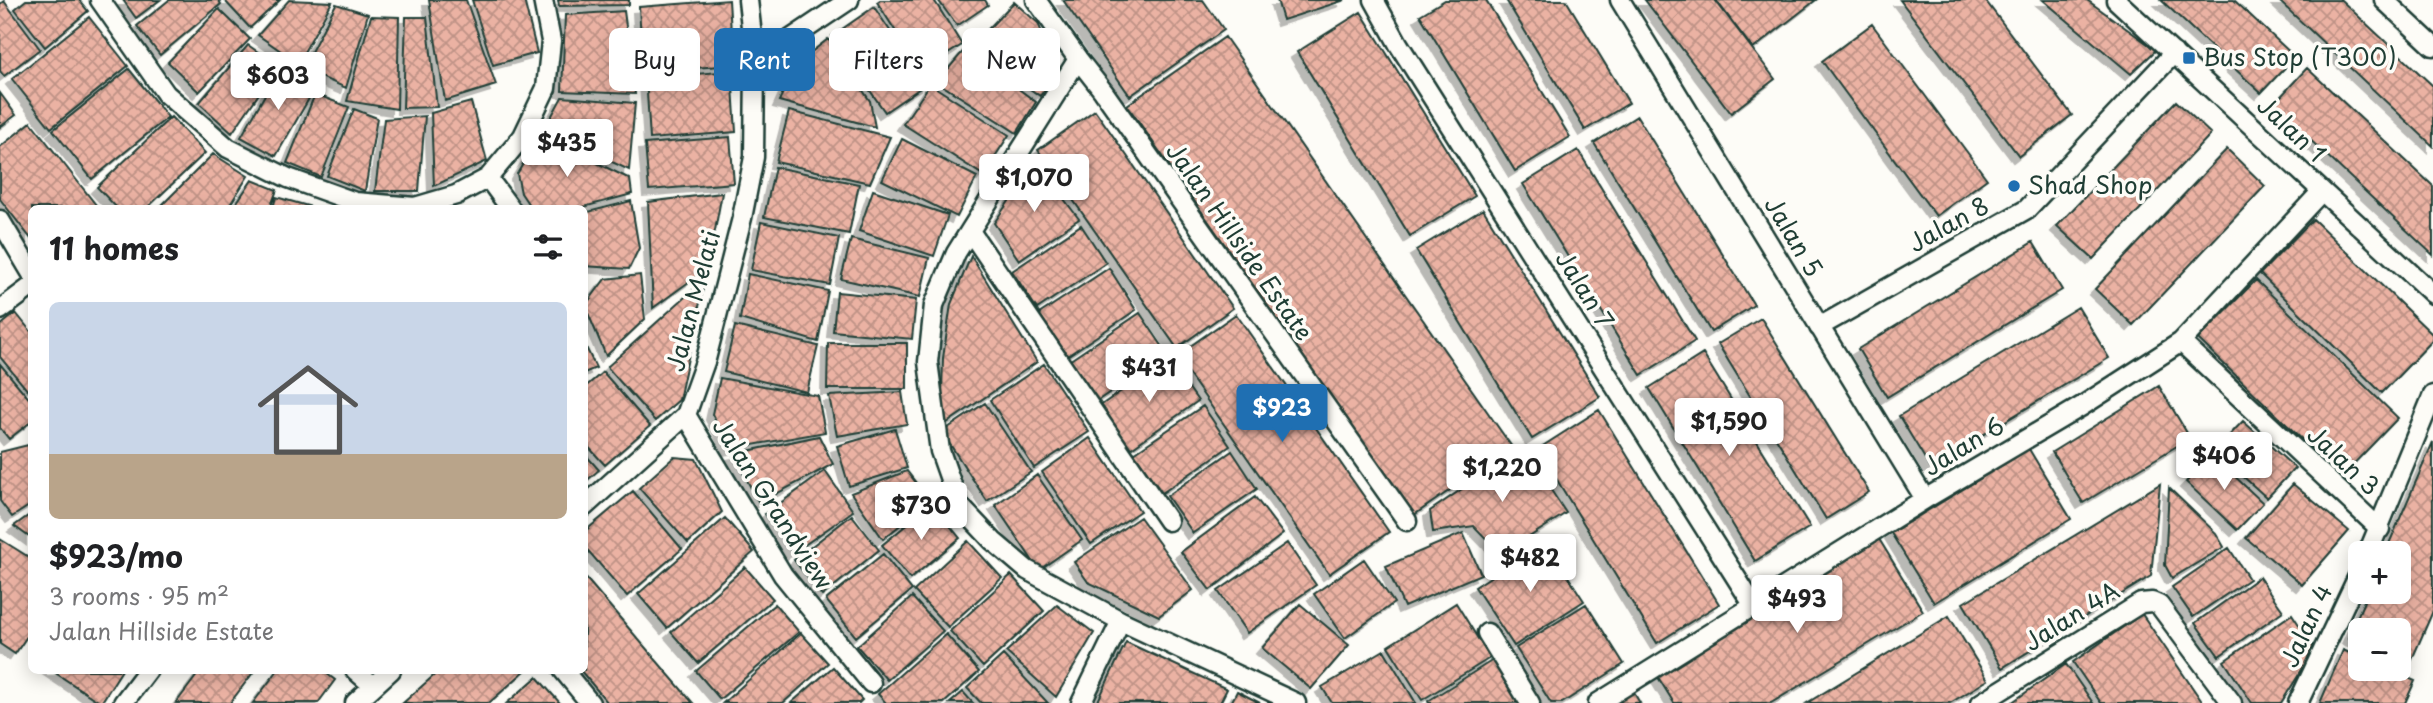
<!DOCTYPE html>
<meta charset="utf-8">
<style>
:root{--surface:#fff;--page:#f2f2f2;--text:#202124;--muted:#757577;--line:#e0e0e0;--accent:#1f6fb2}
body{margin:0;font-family:"Playpen Sans",sans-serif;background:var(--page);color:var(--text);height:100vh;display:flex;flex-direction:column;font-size:26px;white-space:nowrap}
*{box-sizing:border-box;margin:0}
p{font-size:23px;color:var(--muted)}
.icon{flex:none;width:38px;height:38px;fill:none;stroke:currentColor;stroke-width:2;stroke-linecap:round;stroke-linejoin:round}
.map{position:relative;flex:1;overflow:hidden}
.details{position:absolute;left:28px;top:205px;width:560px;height:469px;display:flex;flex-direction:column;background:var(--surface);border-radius:10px;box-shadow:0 4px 18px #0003}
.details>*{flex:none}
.hud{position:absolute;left:609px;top:28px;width:665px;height:63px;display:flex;gap:14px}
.buttons{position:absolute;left:2348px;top:541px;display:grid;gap:14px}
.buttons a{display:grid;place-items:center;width:63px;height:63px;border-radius:10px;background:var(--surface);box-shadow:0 4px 18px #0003;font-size:35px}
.price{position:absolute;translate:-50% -60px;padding:0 16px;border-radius:7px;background:#fff;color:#222;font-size:23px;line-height:46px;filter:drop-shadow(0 2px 4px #0008)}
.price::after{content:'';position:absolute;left:50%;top:42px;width:21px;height:16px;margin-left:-10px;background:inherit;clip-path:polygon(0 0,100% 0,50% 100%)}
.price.on{background:var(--accent);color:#fff}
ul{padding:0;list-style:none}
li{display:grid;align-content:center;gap:14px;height:371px;padding:0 21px}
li+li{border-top:2px solid var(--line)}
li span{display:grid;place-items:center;height:217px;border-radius:10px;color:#555}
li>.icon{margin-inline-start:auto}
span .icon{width:126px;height:126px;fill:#fffc;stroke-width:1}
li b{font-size:30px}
h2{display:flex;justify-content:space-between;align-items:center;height:84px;padding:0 21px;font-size:30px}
.chip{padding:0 24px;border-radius:10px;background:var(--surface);box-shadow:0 4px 18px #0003;font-size:24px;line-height:63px}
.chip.on{background:var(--accent);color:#fff}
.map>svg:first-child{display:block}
</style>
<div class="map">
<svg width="2433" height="703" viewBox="0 0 2433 703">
<defs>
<pattern id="building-cross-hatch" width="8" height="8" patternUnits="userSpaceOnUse" patternTransform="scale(1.75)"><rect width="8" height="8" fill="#ebb2a3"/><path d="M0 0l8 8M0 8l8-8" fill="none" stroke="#be9286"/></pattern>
<filter id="shadow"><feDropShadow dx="-6" dy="6" stdDeviation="0" flood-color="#0004"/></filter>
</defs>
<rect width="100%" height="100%" fill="#fdfcf7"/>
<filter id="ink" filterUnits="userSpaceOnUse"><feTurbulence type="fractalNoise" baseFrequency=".0143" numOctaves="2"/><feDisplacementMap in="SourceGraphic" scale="14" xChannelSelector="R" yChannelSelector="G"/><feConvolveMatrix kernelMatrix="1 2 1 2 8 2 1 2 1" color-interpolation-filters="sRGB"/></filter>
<g filter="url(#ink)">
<path fill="url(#building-cross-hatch)" stroke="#1f3d34" stroke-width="2" filter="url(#shadow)" d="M26 0H79L88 11 45 47 15 9Z
M123 0H160L136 18Z
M169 0H218L221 4 160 55 137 26Z
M224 0H280L250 28Z
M289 0 332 2 298 63 258 35Z
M429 0H466L496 85 445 101Z
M472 0H524L537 53 493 65Z
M558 0H629V5L559 6Z
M729 0 733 65 643 72 639 7Z
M880 0H934L962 45 921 71 877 2Z
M938 0H985L988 5 957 26Z
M1063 0H1203L1224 30 1130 96Z
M1277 0H1345L1283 20Z
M1445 0H1486L1570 137 1515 171 1420 15Z
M1506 0H1566L1629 103 1585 130Z
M1645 0H1715L1775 79 1731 113Z
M1716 0H1816L1753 49Z
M1900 0H1985L2072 115 2019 156Z
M2043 0H2087L2156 50 2131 74Z
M2161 0H2234L2295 57 2261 93Z
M2278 0H2341L2433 86V146Z
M4 1 40 49 4 76 0 71V4Z
M1014 2 1038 23 1058 71 1040 96 971 47Z
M336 4 368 14 346 88 302 69Z
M874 7 926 84 885 112 832 36Z
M219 9 250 39 199 92 168 62Z
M624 11 635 94 562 91 565 15Z
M1361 12 1475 196 1410 236 1297 52Z
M371 16 399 17 397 109 347 101Z
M89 17 128 66 51 128 12 79Z
M406 17H427L437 107 403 108Z
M1872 24 1987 179 1936 216 1822 61Z
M1225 37 1512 447 1414 515 1127 105Z
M828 39 870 101 875 127 779 101 796 64Z
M248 45 278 66 232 133 199 103Z
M965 49 1036 102 1017 133 937 82Z
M280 68 315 88 276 156 241 137Z
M2307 68 2433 186V255L2273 105Z
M129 69 168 117 92 179 53 130Z
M732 71 736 132 650 139 646 78Z
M930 84 1009 135 983 175 903 124Z
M0 93 16 115 0 127Z
M315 94 349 107 321 177 287 163Z
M562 97 635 103 629 170 544 130Z
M2176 101 2211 134 2093 259 2057 226Z
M471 102 487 161 434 186 431 113Z
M354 109 377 118 365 191 327 176Z
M1095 110 1233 308 1177 348 1038 150Z
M789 111 890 137 870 183 776 162Z
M425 116 419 191H375L384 119Z
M1637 116 1754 305 1711 332 1594 143Z
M171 117 205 153 147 208H117L97 187Z
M31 122 96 205 91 208H32V240L0 199V147Z
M540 135 630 179 632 194 580 208H531L521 193 517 174Z
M730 137 734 183 649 190 645 144Z
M902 139 977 177 957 217 882 180Z
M2227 149 2265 186 2133 325 2095 289Z
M1578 150 1695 341 1641 375 1523 184Z
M213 154 248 176 228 208H159Z
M1036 162 1079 219 1019 260 994 223Z
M775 167 859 184 849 234 764 217Z
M252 180 277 190 270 208H233Z
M873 190 948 215 934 256 859 231Z
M722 193 708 268 653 308 648 202Z
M276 197 315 208H273Z
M631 201 639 248 629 269 584 266V213Z
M1483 209 1600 397 1532 439 1416 250Z
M2313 219 2433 335V340L2382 393 2260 274Z
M761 222 839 238 830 285 751 270Z
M1081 225 1106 263 1037 309 1012 271Z
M851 239 929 258 920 297 841 279Z
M2033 242 2062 290 1887 397 1858 349Z
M971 256 1037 362 941 427 943 358 951 304Z
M1109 268 1136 310 1067 356 1039 314Z
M748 274 828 291 818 342 740 319Z
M640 275 645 319 606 356 585 306 605 279Z
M705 279 679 400 655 421 607 367Z
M2256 280 2398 418 2341 477 2198 339Z
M837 292 916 300 912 339 833 331Z
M2078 307 2109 358 1930 467 1899 416Z
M16 313 32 333V396L0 357V326Z
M1140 313 1167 353 1097 401 1069 361Z
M1236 314 1389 532 1329 574 1176 356Z
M1761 318 1869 492 1826 519 1718 344Z
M735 326 818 346 807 392 724 372Z
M584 343 596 368 584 373Z
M828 343H907V389H827Z
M1703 354 1810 527 1755 561 1649 388Z
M1168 358 1198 401 1130 449 1100 406Z
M0 364 32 402V421L9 439 0 428Z
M1044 364 1089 432 1034 468 990 400Z
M603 372 650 426 605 465 584 442V388Z
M720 378 818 396 825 432 730 449 712 414Z
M2159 386 2190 438 2083 503 2052 452Z
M902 392 907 424 837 436 829 396Z
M985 403 1031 472 987 501 942 432Z
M1203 406 1230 446 1162 493 1134 453Z
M1599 410 1719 604 1657 643 1538 449Z
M2243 421 2295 468 2267 498 2215 451Z
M895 429 907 468 849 486 837 446Z
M819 436 833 464 759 503 733 454Z
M1090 438 1140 511 1091 544 1042 472Z
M2433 442V611L2410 664 2399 660V630H2361V643L2348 638 2368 592H2399V553H2385Z
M32 444V504L12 517 0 501V452Z
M1523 447 1566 513 1502 555 1474 526 1433 532 1430 511Z
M2029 449 2071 519 1934 603 1891 533Z
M1232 451 1257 489 1193 533 1167 496Z
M584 453 599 470 584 483Z
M2212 455 2263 503 2237 530 2186 482Z
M674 457 696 459 722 512 688 543 639 488Z
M825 471 853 511 793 553 765 514Z
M907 471 930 501 883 539 851 493Z
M1037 475 1082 540 1039 570 995 505Z
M2160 484 2151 576 2002 668 1963 603Z
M2293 484 2349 531 2302 585 2246 538Z
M2169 488 2216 533 2224 547 2172 578 2165 565Z
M633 491 682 549 627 596 584 546V532Z
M1255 497 1283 534 1210 590 1181 552Z
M932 504 960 538 910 579 882 545Z
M32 513V539L14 526Z
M852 515 879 550 822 596 794 560Z
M1140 517 1193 590 1159 616 1088 582 1074 562Z
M725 518 754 552 667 628 638 594Z
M1463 533 1481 574 1404 607 1386 566Z
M0 539 32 559V629L15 654 0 644Z
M1879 539 1923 611 1771 703H1674L1656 674Z
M968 541 1002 578 948 627 914 591Z
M1545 541 1584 601 1514 646 1475 587Z
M1287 543 1316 585 1247 633 1218 591Z
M2229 548 2249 579 2193 617 2172 587Z
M883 554 912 590 856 637 826 600Z
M1364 559 1394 603 1345 638 1314 594Z
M745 567 773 599 698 663 671 632Z
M1011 575 1044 611 983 667 950 631Z
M584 576 693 703H608L580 670H584Z
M2259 577 2283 611 2219 656 2195 623Z
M912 597 943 631 887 680 857 646Z
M1456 603 1490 658 1422 700 1388 646Z
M775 604 799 632 720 699 696 671Z
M1300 604 1349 645 1311 689 1262 648Z
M1586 604 1624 664 1562 703H1551L1516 648Z
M1057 605 1094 633 1056 697 1006 652Z
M2142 614 2203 703H2101L2073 662Z
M2292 614 2315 649 2281 703H2252L2224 661Z
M1949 616 1988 680 1950 703H1807Z
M801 633 828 663 783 703H723Z
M946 634 979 672 944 703H886L878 694Z
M1126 642 1227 689 1220 703H1097Z
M1384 650 1416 703H1332L1322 687Z
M2343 650 2361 658V668H2386L2415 681 2405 703H2320Z
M1003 655 1048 703H981L967 688Z
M1493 660 1521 703H1429L1428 701Z
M2066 664 2093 703H2011Z
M833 667 862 700 859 703H791Z
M51 670H122L101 703Z
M201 670H255L230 703H176Z
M278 670H322L335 680 318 703H253Z
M440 670H526L489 703H403Z
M537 677 560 703H507Z
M1237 691 1260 703H1231Z
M1633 691 1640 703H1615Z
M963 692 973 703H950Z"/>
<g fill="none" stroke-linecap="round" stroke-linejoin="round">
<defs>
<path id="street" d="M100 0 166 94 228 148 288 178 355 202 415 207 456 195 488 178 523 136 546 88 551 41 543 0
M1036 0 1078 59 1103 91 1407 521
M1374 0 1399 45 1754 606
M1620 0 1925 499
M2116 0 2433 294
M2384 0 2433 46
M1078 59 956 253 934 305 928 362 940 451 959 505 993 541 1027 570 1121 621 1296 703
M755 63 849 0
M488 178 510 208
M0 220 32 274
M970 231 1168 521
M0 310 32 286
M1819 327 2027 209 2174 53
M2181 342 2380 529
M686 415 783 575 871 683
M584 507 686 415 706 359 742 218 754 157 755 63 748 0
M2368 553 2433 395
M1487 633 1530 703
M355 670 372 685
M563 670 590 703
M123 703 148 670
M355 703 391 670
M1081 703 1121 621
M1598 703 1925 499 2082 406 2181 342 2321 192
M1981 703 2141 603 2152 602 2159 605 2232 703
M2298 703 2361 570"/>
</defs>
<use href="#street" stroke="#1f3d34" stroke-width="23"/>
<use href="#street" stroke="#fdfcf7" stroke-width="18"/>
</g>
</g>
<g fill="#1f6fb2" stroke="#fdfcf7" stroke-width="2.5">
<rect x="2182" y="51" width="14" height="14" rx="3.5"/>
<circle cx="2014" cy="186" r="7"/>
</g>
<g text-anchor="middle" stroke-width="7" stroke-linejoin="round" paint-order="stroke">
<g font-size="24" fill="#1f3d34" stroke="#fdfcf7" text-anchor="start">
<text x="2203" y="66">Bus Stop (T300)</text>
<text x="2028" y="194">Shad Shop</text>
</g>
<g font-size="24" fill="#1f3d34" stroke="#fdfcf7">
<text transform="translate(2291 130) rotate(43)" y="8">Jalan 1</text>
<text transform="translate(1949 225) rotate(-29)" y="8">Jalan 8</text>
<text transform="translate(1793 237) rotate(59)" y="8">Jalan 5</text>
<text transform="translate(1239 242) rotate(55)" y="8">Jalan Hillside Estate</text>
<text transform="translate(1584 290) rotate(58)" y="8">Jalan 7</text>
<text transform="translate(694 301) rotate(-75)" y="8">Jalan Melati</text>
<text transform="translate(1964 447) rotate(-31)" y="8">Jalan 6</text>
<text transform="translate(2343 461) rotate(43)" y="8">Jalan 3</text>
<text transform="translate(772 504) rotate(57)" y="8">Jalan Grandview</text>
<text transform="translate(2072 617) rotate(-32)" y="8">Jalan 4A</text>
<text transform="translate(2307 626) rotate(-65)" y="8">Jalan 4</text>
</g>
</g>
</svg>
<div class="buttons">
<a>+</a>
<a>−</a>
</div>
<b class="price" style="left:278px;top:112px">$603</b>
<b class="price" style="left:567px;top:179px">$435</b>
<b class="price" style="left:1034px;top:214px">$1,070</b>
<b class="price" style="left:1149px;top:404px">$431</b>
<b class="price on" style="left:1282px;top:444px">$923</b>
<b class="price" style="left:1729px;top:458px">$1,590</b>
<b class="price" style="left:2224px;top:492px">$406</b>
<b class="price" style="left:1502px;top:504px">$1,220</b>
<b class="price" style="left:921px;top:542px">$730</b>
<b class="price" style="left:1530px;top:594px">$482</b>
<b class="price" style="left:1797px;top:635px">$493</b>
<div class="hud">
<a class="chip">Buy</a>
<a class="chip on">Rent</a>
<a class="chip">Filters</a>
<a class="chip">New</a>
</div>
<section class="details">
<h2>11 homes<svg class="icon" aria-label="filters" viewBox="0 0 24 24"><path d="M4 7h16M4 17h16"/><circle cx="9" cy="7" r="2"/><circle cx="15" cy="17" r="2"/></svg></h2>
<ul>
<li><span style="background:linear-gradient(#c9d6e8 70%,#b9a48a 0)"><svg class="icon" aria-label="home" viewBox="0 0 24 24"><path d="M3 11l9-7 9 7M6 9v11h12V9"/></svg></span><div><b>$923/mo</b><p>3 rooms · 95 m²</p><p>Jalan Hillside Estate</p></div></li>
</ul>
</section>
</div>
